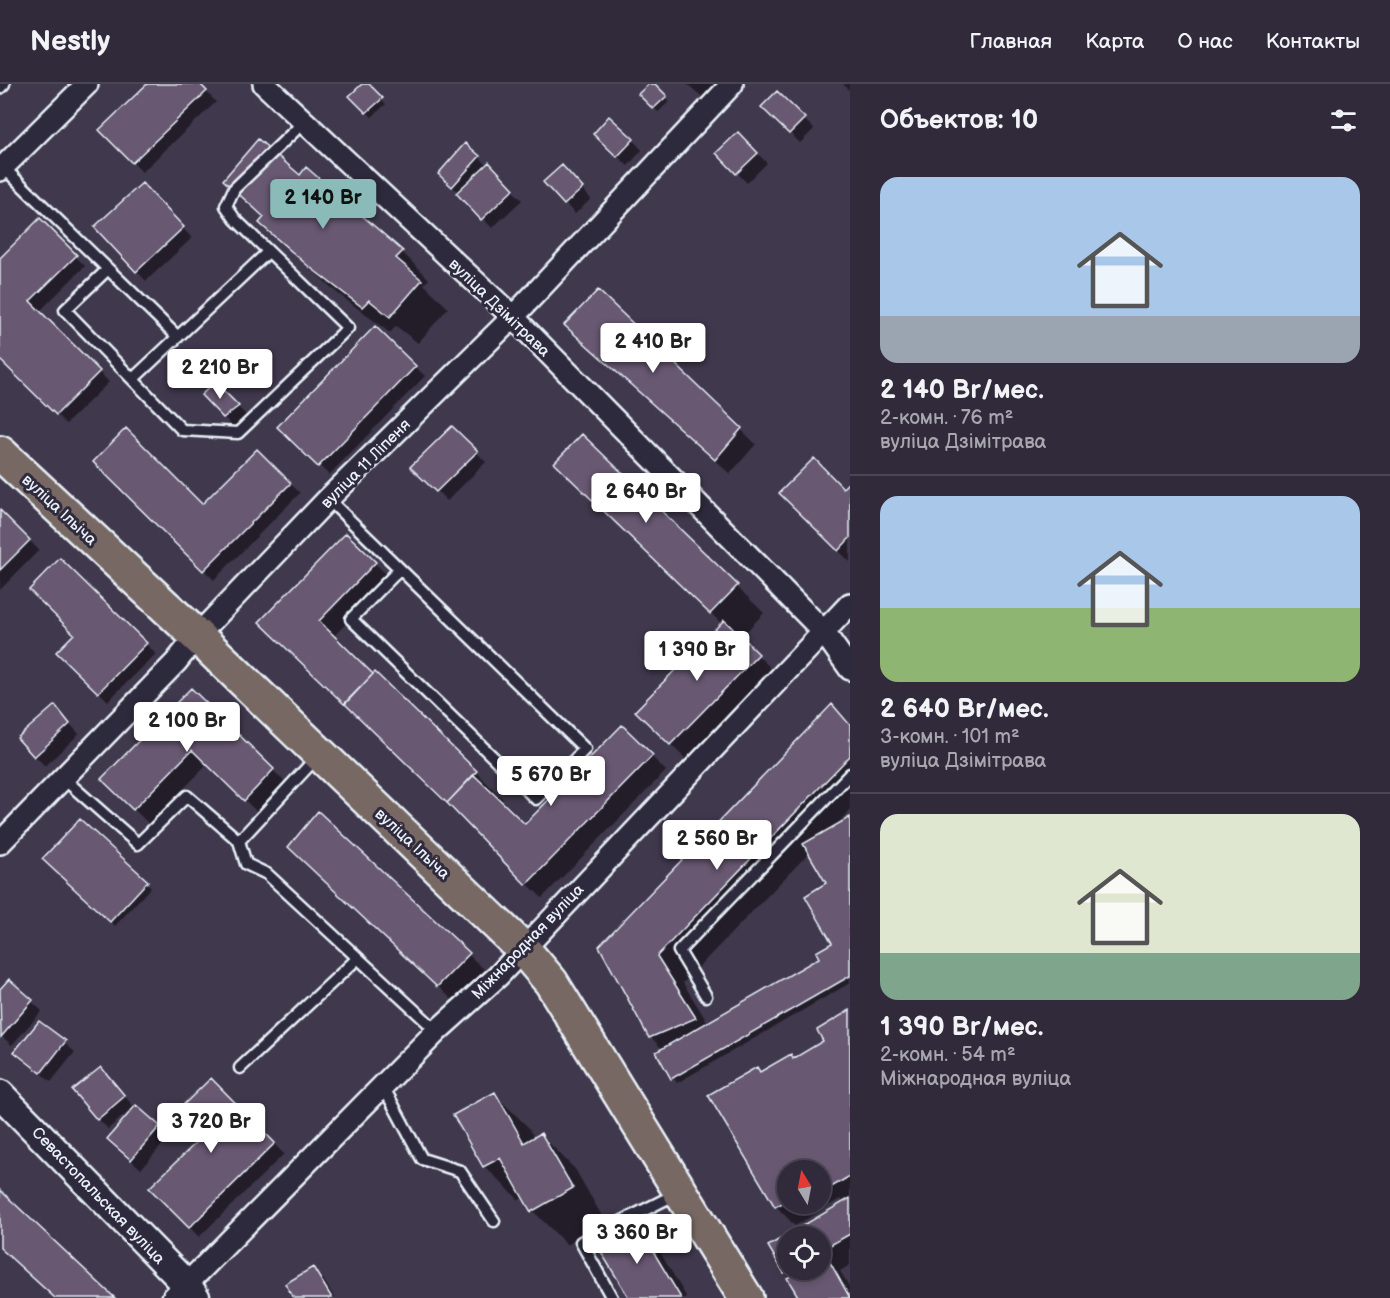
<!DOCTYPE html>
<html lang="ru">
<meta charset="utf-8">
<style>
:root{--surface:#302a3a;--page:#3c3645;--text:#f1f3f6;--muted:#a8a7af;--line:#4b4654;--accent:#8bbbb9}
body{margin:0;font-family:"Balsamiq Sans",sans-serif;background:var(--page);color:var(--text);height:100vh;display:flex;flex-direction:column;font-size:22px;white-space:nowrap}
*{box-sizing:border-box;margin:0}
p{font-size:20px;color:var(--muted)}
.icon{flex:none;width:33px;height:33px;fill:none;stroke:currentColor;stroke-width:2;stroke-linecap:round;stroke-linejoin:round}
.map{position:relative;flex:1;overflow:hidden}
.side{display:flex;flex-direction:column;background:var(--surface);width:540px}
.side>*{flex:none}
.needle{width:39px;rotate:350deg}
.buttons{position:absolute;left:777px;top:1076px;display:grid;gap:12px}
.buttons a{display:grid;place-items:center;width:54px;height:54px;border-radius:50%;background:var(--surface);box-shadow:0 3px 9px #0003,0 0 0 2px var(--line);font-size:30px}
.price{position:absolute;translate:-50% -51px;padding:0 14px;border-radius:6px;background:#fff;color:#222;font-size:20px;line-height:39px;filter:drop-shadow(0 2px 3px #0008)}
.price::after{content:'';position:absolute;left:50%;top:36px;width:18px;height:14px;margin-left:-9px;background:inherit;clip-path:polygon(0 0,100% 0,50% 100%)}
.price.current{background:var(--accent);color:#111}
ul{padding:0;list-style:none}
li{display:grid;align-content:center;gap:12px;height:318px;padding:0 30px}
li+li{border-top:2px solid var(--line)}
li span{display:grid;place-items:center;height:186px;border-radius:18px;color:#555}
li>.icon{margin-inline-start:auto}
span .icon{width:108px;height:108px;fill:#fffc;stroke-width:1}
li b{font-size:26px}
h2{display:flex;justify-content:space-between;align-items:center;height:72px;padding:0 30px;font-size:26px}
header{display:flex;align-items:center;gap:36px;box-sizing:border-box;height:84px;padding:0 30px;background:var(--surface);border-bottom:2px solid var(--line)}
header strong{font-size:28px}
nav{display:flex;gap:33px;margin-inline-start:auto;font-size:21px}
main{display:flex;flex:1;min-height:0}
.map>svg:first-child{display:block}
</style>
<header>
<strong>Nestly</strong>
<nav><a>Главная</a><a>Карта</a><a>О нас</a><a>Контакты</a></nav>
</header>
<main>
<div class="map">
<svg width="850" height="1214" viewBox="0 0 850 1214">
<rect width="100%" height="100%" fill="#40384d"/>
<filter id="ink" filterUnits="userSpaceOnUse"><feTurbulence type="fractalNoise" baseFrequency=".0167" numOctaves="2"/><feDisplacementMap in="SourceGraphic" scale="12" xChannelSelector="R" yChannelSelector="G"/><feConvolveMatrix kernelMatrix="1 2 1 2 8 2 1 2 1" color-interpolation-filters="sRGB"/></filter>
<g filter="url(#ink)">
<path fill="#0007" fill-rule="evenodd" d="M149 0H199L216 18 142 88 101 46Z
M364 0 386 20 372 33 351 12Z
M651 0 670 17 658 28 641 10Z
M687 0H723L707 17Z
M843 0H850V5L849 6Z
M777 9 814 45 800 59 764 23Z
M738 50 767 79 747 99 718 69Z
M633 56 642 66 628 82 605 60Z
M479 73 522 116 492 144 450 100Z
M300 93 402 168 429 195 424 200 448 224 418 259 396 242 390 249 336 208 261 139 265 134 225 96Z
M571 93 591 115 575 130 545 98Z
M152 111 192 154 146 197 137 187Z
M40 136 85 182 39 228 109 298 66 340 0 273V176Z
M598 209 756 360 730 390 581 256Z
M375 244 425 292 329 391 279 343Z
M215 300 247 332 233 343 203 311Z
M452 344 486 378 447 417 413 383Z
M582 352 764 529 740 554 785 598 698 687 664 654 722 540 583 405Z
M257 367 300 409 214 496 95 378 202 422Z
M850 399V478L781 409 843 406Z
M0 428 39 466 0 506Z
M346 451 390 494 333 553 374 592 376 590 476 688 503 715 500 718 525 742 622 643 666 687 542 814 261 538Z
M60 476 156 570 108 617 59 568 76 550Z
M191 606 288 701 259 730 208 680 149 740 103 695Z
M832 622 850 640V727L835 742 850 734V899L677 999 658 968 663 966 651 953 601 863ZM810 768 828 800 834 859 821 875 708 939 683 899Z
M55 623 79 650 45 682 35 672Z
M318 729 488 889 458 921 309 782Z
M80 737 151 803 115 842 44 775Z
M9 897 42 927 12 961 0 951V907Z
M850 928V1181L840 1187 850 1204V1214H801L785 1188 788 1185H820V1152L844 1119 840 1115 795 1142 776 1122 757 985 761 989 794 976 826 957ZM788 1086H820V1119H788Z
M40 939 75 968 51 998 16 968Z
M110 995 134 1023 108 1045 98 1035Z
M211 996 284 1070 199 1153 151 1104 204 1053Z
M494 1010 529 1044 535 1055 541 1051 575 1085 606 1139 567 1161 533 1127 525 1113 519 1116 484 1082 456 1032Z
M136 1024 169 1053 141 1085 118 1064Z
M634 1139 654 1158 687 1214H630Z
M313 1185 323 1195 335 1214H296Z"/>
<path fill="#685872" stroke="#e8f1f8" stroke-width="1.5" d="M147 0H200L207 7 132 79 99 46Z
M362 0H369L383 14 366 29 349 12Z
M649 0H655L667 12 653 25 638 10Z
M777 7 805 34 789 50 761 23Z
M609 32 634 55 617 73 593 50Z
M738 48 758 69 736 90 716 69Z
M258 55 300 91 306 83 403 167 396 174 422 196 390 233 369 216 362 223 307 181 259 139 264 133 223 96Z
M465 59 480 72 452 103 438 90Z
M489 78 514 105 481 136 456 109Z
M562 81 583 104 564 121 543 98Z
M142 99 184 143 136 188 94 143Z
M40 134 77 171 30 217 100 287 56 331 0 276V174Z
M598 206 742 344 715 376 564 241Z
M375 242 416 282 318 383 277 343Z
M215 298 239 322 223 334 201 311Z
M452 342 478 367 436 408 410 383Z
M126 344 202 420 257 365 291 399 203 487 93 378Z
M582 350 738 501 710 530 554 379Z
M814 374 843 404 850 397V454L838 467 779 409Z
M0 426 30 456 0 486Z
M346 449 376 478 319 537 373 590 344 620 259 538Z
M60 474 147 559 98 609 56 568 74 550 29 506Z
M724 536 759 570 670 661 635 627Z
M375 588 477 687 447 719 345 620Z
M191 604 274 685 244 717 192 666 133 726 101 695Z
M832 620 850 641V672L657 872 696 934 649 954 599 862Z
M55 621 70 640 34 673 17 654Z
M622 641 653 671 526 801 447 719 474 691 525 740Z
M318 727 470 869 437 903 288 763Z
M850 733V892L671 995 656 968 819 874 816 868 832 859 805 812 826 799 803 760Z
M80 735 148 797 110 838 42 775Z
M9 895 33 916 1 953 0 905Z
M850 926V1092L828 1105 820 1096V1086H788V1116L775 1123 708 1011 757 983 760 988 791 970 793 975 823 957 817 946Z
M39 937 66 957 41 989 14 968Z
M101 983 125 1012 97 1036 72 1006Z
M211 994 275 1059 189 1144 149 1104 202 1053 177 1027Z
M495 1008 524 1059 541 1049 573 1104 531 1128 500 1074 483 1083 453 1031Z
M136 1021 160 1042 131 1076 107 1055Z
M0 1106 115 1214H55L0 1164Z
M850 1114V1150L820 1167V1152H788V1185H791L784 1189 768 1162Z
M635 1137 681 1214H629L596 1160Z
M826 1171 850 1214H799L787 1194 802 1185H820V1174Z
M313 1183 332 1214H294L285 1200Z"/>
<g fill="none" stroke-linecap="round" stroke-linejoin="round">
<defs>
<path id="service" d="M0 4 4 0
M3 83 178 253
M108 185 65 226 182 346 238 349 348 244 235 135 226 122 234 105 305 37
M133 295 268 168
M328 415 400 485 351 535 536 715 585 665 400 485
M63 694 138 760 187 712 239 757 317 673
M239 757 246 780 267 790 437 947
M706 912 679 867 850 690
M240 984 358 874
M383 1002 422 1075 460 1087 494 1137
M612 1214 581 1158 678 1109"/>
<path id="minor" d="M264 0 513 233 823 547 850 585
M0 86 87 0
M0 759 176 578 197 552 328 415 513 233 732 0
M173 1214 437 947 498 892 850 520"/>
<path id="tertiary" d="M0 1010 187 1201 196 1214"/>
<path id="primary" d="M0 369 197 552 523 865 551 898 746 1214"/>
</defs>
<use href="#service" stroke="#e8f1f8" stroke-width="15"/>
<use href="#minor" stroke="#e8f1f8" stroke-width="26"/>
<use href="#tertiary" stroke="#e8f1f8" stroke-width="32"/>
<use href="#primary" stroke="#e8f1f8" stroke-width="38"/>
<use href="#service" stroke="#2f2a3d" stroke-width="10"/>
<use href="#minor" stroke="#2f2a3d" stroke-width="21"/>
<use href="#tertiary" stroke="#2f2a3d" stroke-width="27"/>
<use href="#primary" stroke="#776864" stroke-width="33"/>
</g>
</g>
<g text-anchor="middle" stroke-width="6" stroke-linejoin="round" paint-order="stroke">
<g font-size="16" fill="#e8f1f8" stroke="#2f2a3d">
<text transform="translate(500 223) rotate(44)" y="6">вуліца Дзімітрава</text>
<text transform="translate(365 379) rotate(-45)" y="6">вуліца 11 Ліпеня</text>
<text transform="translate(60 425) rotate(43)" y="6">вуліца Ільіча</text>
<text transform="translate(413 759) rotate(43)" y="6">вуліца Ільіча</text>
<text transform="translate(527 857) rotate(-46)" y="6">Міжнародная вуліца</text>
<text transform="translate(99 1111) rotate(46)" y="6">Севастопальская вуліца</text>
</g>
</g>
</svg>
<div class="buttons">
<a><svg class="needle" viewBox="-14 -14 28 28"><path d="M0-13l5 13h-10z" fill="#e53935"/><path d="M0 13l5-13h-10z" fill="#a8a7af"/></svg></a>
<a><svg class="icon" aria-label="locate" viewBox="0 0 24 24"><circle cx="12" cy="12" r="6"/><path d="M12 2v4M12 18v4M2 12h4M18 12h4"/></svg></a>
</div>
<b class="price current" style="left:323px;top:146px">2 140 Br</b>
<b class="price" style="left:653px;top:290px">2 410 Br</b>
<b class="price" style="left:220px;top:316px">2 210 Br</b>
<b class="price" style="left:646px;top:440px">2 640 Br</b>
<b class="price" style="left:697px;top:598px">1 390 Br</b>
<b class="price" style="left:187px;top:669px">2 100 Br</b>
<b class="price" style="left:551px;top:723px">5 670 Br</b>
<b class="price" style="left:717px;top:787px">2 560 Br</b>
<b class="price" style="left:211px;top:1070px">3 720 Br</b>
<b class="price" style="left:637px;top:1181px">3 360 Br</b>
</div>
<section class="side">
<h2>Объектов: 10<svg class="icon" aria-label="filters" viewBox="0 0 24 24"><path d="M4 7h16M4 17h16"/><circle cx="9" cy="7" r="2"/><circle cx="15" cy="17" r="2"/></svg></h2>
<ul>
<li><span style="background:linear-gradient(#a9c7e8 75%,#9aa5b1 0)"><svg class="icon" aria-label="home" viewBox="0 0 24 24"><path d="M3 11l9-7 9 7M6 9v11h12V9"/></svg></span><div><b>2 140 Br/мес.</b><p>2-комн. · 76 m²</p><p>вуліца Дзімітрава</p></div></li>
<li><span style="background:linear-gradient(#a9c7e8 60%,#8fb573 0)"><svg class="icon" aria-label="home" viewBox="0 0 24 24"><path d="M3 11l9-7 9 7M6 9v11h12V9"/></svg></span><div><b>2 640 Br/мес.</b><p>3-комн. · 101 m²</p><p>вуліца Дзімітрава</p></div></li>
<li><span style="background:linear-gradient(#dfe7d0 75%,#7fa58c 0)"><svg class="icon" aria-label="home" viewBox="0 0 24 24"><path d="M3 11l9-7 9 7M6 9v11h12V9"/></svg></span><div><b>1 390 Br/мес.</b><p>2-комн. · 54 m²</p><p>Міжнародная вуліца</p></div></li>
</ul>
</section>
</main>
